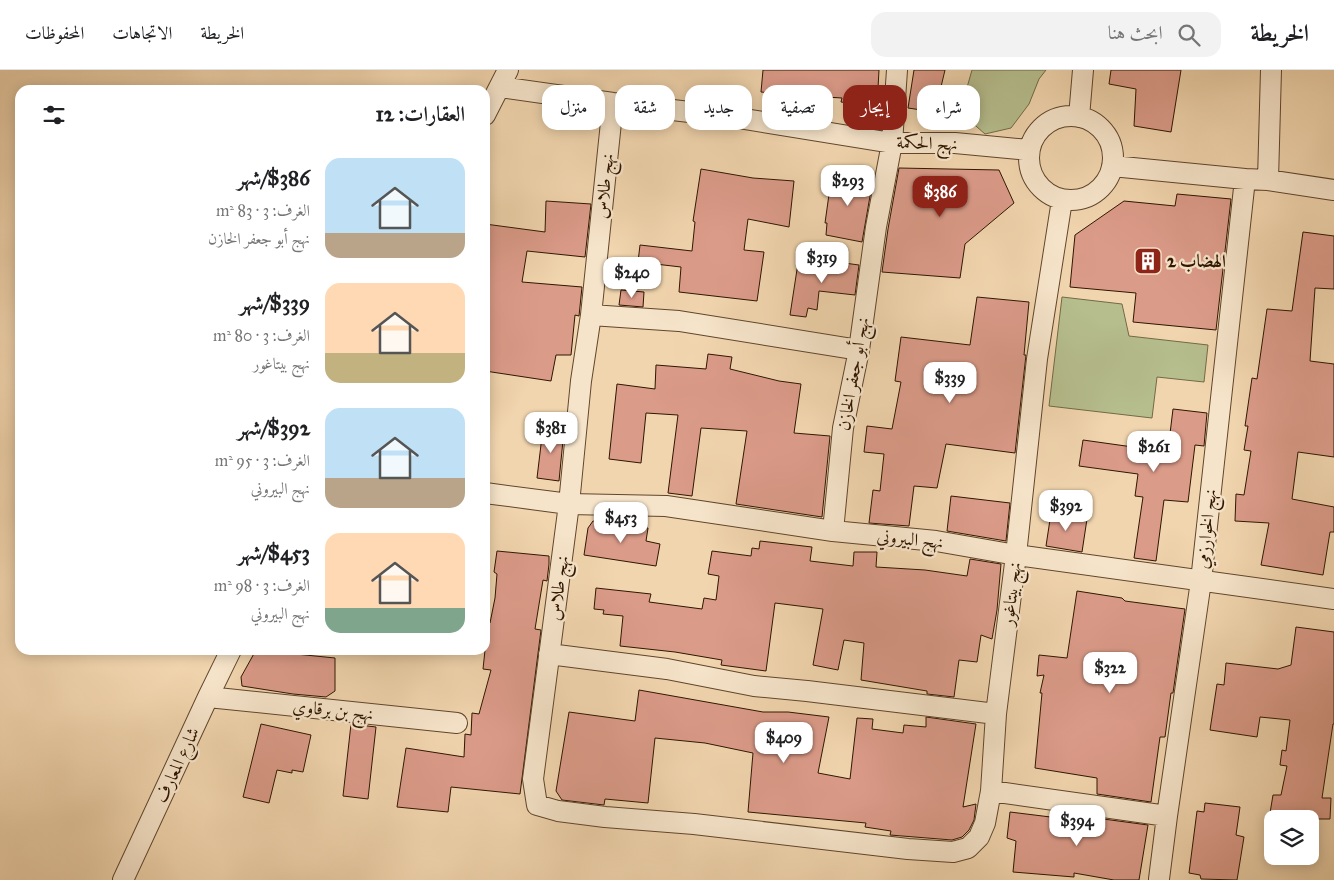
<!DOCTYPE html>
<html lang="ar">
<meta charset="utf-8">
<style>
:root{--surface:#fff;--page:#f2f2f2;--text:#202124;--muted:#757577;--line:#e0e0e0;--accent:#8f2418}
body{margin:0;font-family:"IM FELL Great Primer",Amiri,serif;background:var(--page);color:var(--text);direction:rtl;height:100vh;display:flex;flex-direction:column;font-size:19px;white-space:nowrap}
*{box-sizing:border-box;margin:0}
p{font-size:16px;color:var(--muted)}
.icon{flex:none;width:28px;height:28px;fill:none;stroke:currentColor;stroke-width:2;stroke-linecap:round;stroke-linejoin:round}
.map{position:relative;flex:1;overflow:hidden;direction:ltr}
.panel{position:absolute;left:15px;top:15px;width:475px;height:570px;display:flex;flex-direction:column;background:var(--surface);border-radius:15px;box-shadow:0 2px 12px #0003;direction:rtl}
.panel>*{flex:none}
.banner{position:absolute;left:505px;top:15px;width:475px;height:45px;direction:rtl;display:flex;gap:10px}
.tools{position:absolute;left:1264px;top:740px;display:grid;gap:10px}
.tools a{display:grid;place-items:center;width:55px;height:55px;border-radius:10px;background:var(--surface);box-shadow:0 2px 12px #0003;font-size:25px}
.price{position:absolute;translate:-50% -42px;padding:0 11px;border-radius:10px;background:#fff;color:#222;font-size:16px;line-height:32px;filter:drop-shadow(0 1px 2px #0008)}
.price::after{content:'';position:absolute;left:50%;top:30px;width:15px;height:11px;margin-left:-8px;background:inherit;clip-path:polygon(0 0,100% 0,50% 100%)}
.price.active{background:var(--accent);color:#fff}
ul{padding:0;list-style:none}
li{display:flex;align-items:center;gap:15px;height:125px;padding:0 25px}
li span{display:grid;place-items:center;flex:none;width:140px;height:100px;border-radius:15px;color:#555}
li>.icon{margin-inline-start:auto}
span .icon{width:60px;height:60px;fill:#fffc;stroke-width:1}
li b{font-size:21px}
h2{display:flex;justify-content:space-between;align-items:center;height:60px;padding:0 25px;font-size:21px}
.pill{padding:0 18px;border-radius:15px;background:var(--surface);box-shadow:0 2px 12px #0003;font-size:18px;line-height:45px}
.pill.active{background:var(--accent);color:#fff}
header{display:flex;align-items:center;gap:30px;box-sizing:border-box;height:70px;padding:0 25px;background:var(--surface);border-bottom:1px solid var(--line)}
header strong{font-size:24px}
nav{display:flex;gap:28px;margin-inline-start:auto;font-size:18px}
.search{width:350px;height:45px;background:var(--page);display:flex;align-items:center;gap:12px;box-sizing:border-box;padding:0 18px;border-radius:15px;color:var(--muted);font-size:19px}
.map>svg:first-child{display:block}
</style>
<header>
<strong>الخريطة</strong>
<div class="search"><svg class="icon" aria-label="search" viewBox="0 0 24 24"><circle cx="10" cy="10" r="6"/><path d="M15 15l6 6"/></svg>ابحث هنا</div>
<nav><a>الخريطة</a><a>الاتجاهات</a><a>المحفوظات</a></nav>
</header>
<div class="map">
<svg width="1334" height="810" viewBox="0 0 1334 810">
<rect width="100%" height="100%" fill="#f1d5ae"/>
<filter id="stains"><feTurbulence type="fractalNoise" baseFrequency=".004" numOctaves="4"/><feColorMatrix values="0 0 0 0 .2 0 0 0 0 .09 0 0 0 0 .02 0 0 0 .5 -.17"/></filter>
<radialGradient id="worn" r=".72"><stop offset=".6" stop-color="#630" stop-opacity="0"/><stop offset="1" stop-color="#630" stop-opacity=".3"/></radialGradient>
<path fill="#b6be8e" stroke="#726a47" d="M972 0H1046L1039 9 1029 34 1011 58 985 64 960 42Z
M1062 227 1122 234 1129 266 1208 275 1204 312 1157 307 1152 348 1049 336Z"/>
<path fill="#db9b89" stroke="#2f1600" d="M763 0H879L877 36 841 32 842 28 794 25 761 22Z
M914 0H945L935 42 908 38Z
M1111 0H1181L1171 62 1134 56 1136 19 1109 14Z
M899 98 999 100 1014 133 965 174 960 208 882 202 888 159Z
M701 99 753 108 794 111 789 157 748 149 744 180 764 182 757 231 679 222 681 197 638 192 640 175 692 181 695 152 693 151Z
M832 103 873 109 862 172 826 165 827 153H825Z
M1177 124 1231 129 1216 260 1133 252 1136 223 1070 217 1075 165 1124 131 1175 136Z
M546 131 591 134 585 187 527 181 522 212 582 217 579 246 575 245 571 285H556L551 311 485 301V154L545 162Z
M1303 162 1334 166V219L1315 218 1310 291 1334 294V387L1298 382 1292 429 1334 437V462H1330L1323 505 1261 495 1269 453 1235 451 1236 424 1244 425 1251 381 1244 380 1248 356H1245L1252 308 1257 309 1267 239 1292 241Z
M822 190 859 195 855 225 819 221 817 240 808 238 806 247 790 245 798 193 821 197Z
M621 220 644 222 643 237 619 235Z
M977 227 1029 232 1024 285H1026L1015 383 946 374 937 418 914 416 909 456 869 453 873 420 880 421 884 384 864 382 867 356 892 359 901 312 895 311 901 267 970 275Z
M708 284 732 287 730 299 779 311 801 314 794 363 830 366 822 447 736 434 747 361 701 358 692 426 668 423 678 345 646 343 641 393 609 389 617 314 655 319 656 295 706 299Z
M1173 339 1207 343 1204 376 1195 375 1188 432 1164 430 1156 491 1134 488 1143 427 1135 426 1138 404 1079 396 1083 370 1140 378 1168 380Z
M543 358 564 360 559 411 537 408Z
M951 426 1010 433 1006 471 947 461Z
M1051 443 1087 449 1082 482 1046 476Z
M593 451 648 458 646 471 660 474 656 496 584 485 588 458Z
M760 471 812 477 810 491 853 496 854 482H877L876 497 925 500 967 506 970 489 1001 494 997 540 992 569 981 565 977 592 959 590 954 627 927 624V621L861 610 864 573 844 570 838 600 813 595 823 539 775 533 766 601 721 595 722 590 675 582 620 576 623 546 603 544 604 540 594 539 596 518 651 524 649 532 702 539 704 528 716 530 719 506 708 504 712 481 751 486 752 478 759 479Z
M497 481 549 486V494L547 511 543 510 535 559 541 560 520 724 451 717 448 742 397 737 406 678 464 687 465 664 471 665 472 643 479 644 491 600 483 599 488 552 490 553 495 528 497 504 494 502Z
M1077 521 1122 528 1125 531 1185 539 1173 623H1171L1165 667H1160L1151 732 1097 724V708L1035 698 1042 623H1040L1044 605 1037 606 1039 585 1067 588Z
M1296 557 1334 562V654H1333L1322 728H1331L1330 749H1269L1273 725H1281L1287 696 1280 695 1282 680 1286 681 1290 650 1260 647 1257 667 1210 660 1217 614 1224 615 1226 593 1278 599 1291 595Z
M256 580 335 588V621L326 627 293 624 242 616 241 607Z
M639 620 763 642H788L829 647 818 703 850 709 857 648 873 649 872 659 903 663 904 655 926 657V647L976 654 963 737 976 734 974 750 969 760 962 767 952 770 890 765 891 761 865 757 866 753 748 742 753 683 705 673 655 668 648 733 605 729 604 735 562 730 556 721 569 642 635 651Z
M261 654 311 665 303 702 292 700V703L277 700 269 733 243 727Z
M351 654 376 657 368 729 343 726Z
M1205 733 1240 737 1236 765 1244 767 1237 810 1201 809 1200 805 1189 803 1197 741 1204 742Z
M1010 742 1091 752H1096V748L1148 755 1139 810H1114L1074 803V807L1013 802 1016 771 1007 768Z"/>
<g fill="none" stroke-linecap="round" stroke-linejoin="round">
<defs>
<path id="minor" d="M500 17 613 33 732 47 892 73H955L1029 80
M613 33 591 245 581 311 569 434 533 709 537 735 558 741 605 747 694 754 908 779 953 782 968 778 979 767 985 753 991 721 996 644 1016 485 1037 289 1062 130
M485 45 508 0
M1029 88a42 42 0 1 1 84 0a42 42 0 1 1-84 0Z
M1079 47 1083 0
M1112 96 1245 109 1268 110 1334 120
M1268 110 1271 0
M591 245 679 251 859 280
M485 423 569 434 666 436 833 461 936 471 1016 485 1334 529
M833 461 843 358 859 280 876 157 892 73 897 0
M549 584 667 599 754 616 807 621 996 644
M208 627 457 653
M991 721 1167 746
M1159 809 1167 746 1201 511 1245 109
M123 810 208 627 231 580"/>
</defs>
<use href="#minor" stroke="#60462c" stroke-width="22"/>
<use href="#minor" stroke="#f6e4ca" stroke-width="20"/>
</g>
<defs>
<symbol id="building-square" viewBox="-11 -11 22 22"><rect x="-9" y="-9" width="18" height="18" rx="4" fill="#8f2418" stroke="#f6e4ca"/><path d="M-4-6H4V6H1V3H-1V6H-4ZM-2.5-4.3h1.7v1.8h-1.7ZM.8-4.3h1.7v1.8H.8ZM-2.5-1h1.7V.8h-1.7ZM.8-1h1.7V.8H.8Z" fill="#fff"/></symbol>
</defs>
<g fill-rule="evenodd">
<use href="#building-square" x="1132" y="175" width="32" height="32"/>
</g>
<g text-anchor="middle" stroke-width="4.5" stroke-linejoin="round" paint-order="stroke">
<g font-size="18" fill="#2f1600" stroke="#f6e4ca">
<text transform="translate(927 73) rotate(2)" y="6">نهج الحكمة</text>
<text transform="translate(604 116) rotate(-84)" y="6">نهج طلاس</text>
<text transform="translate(853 304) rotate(-80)" y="6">نهج أبو جعفر الخازن</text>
<text transform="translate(1206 459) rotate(-84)" y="6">نهج الخوارزمي</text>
<text transform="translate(910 469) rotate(6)" y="6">نهج البيروني</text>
<text transform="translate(558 518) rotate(-82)" y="6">نهج طلاس</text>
<text transform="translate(1011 524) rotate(-83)" y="6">نهج بيتاغور</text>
<text transform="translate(333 640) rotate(6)" y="6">نهج بن برقاوي</text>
<text transform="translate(177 695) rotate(-65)" y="6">شارع المعارف</text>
</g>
<g font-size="18" font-weight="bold" fill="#2f1600" stroke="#f6e4ca" text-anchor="start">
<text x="1167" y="197">الهضاب 2</text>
</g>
</g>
<rect width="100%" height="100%" filter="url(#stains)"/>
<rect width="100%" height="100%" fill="url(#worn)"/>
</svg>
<div class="tools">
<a><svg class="icon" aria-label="layers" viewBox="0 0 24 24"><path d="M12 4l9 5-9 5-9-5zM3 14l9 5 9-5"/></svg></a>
</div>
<b class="price" style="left:848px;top:137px">$293</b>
<b class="price active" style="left:940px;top:148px">$386</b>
<b class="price" style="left:822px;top:214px">$319</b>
<b class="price" style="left:632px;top:229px">$240</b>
<b class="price" style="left:950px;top:334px">$339</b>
<b class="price" style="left:551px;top:384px">$381</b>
<b class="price" style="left:1154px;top:403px">$261</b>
<b class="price" style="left:1066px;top:462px">$392</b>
<b class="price" style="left:621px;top:474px">$453</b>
<b class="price" style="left:1110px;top:624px">$322</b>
<b class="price" style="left:784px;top:694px">$409</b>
<b class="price" style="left:1077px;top:777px">$394</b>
<div class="banner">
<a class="pill">شراء</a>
<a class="pill active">إيجار</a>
<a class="pill">تصفية</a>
<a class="pill">جديد</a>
<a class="pill">شقة</a>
<a class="pill">منزل</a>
</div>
<section class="panel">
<h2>العقارات: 12<svg class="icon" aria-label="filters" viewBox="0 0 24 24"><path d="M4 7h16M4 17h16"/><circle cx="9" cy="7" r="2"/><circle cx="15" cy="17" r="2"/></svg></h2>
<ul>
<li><span style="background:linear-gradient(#bfe0f5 75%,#b9a48a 0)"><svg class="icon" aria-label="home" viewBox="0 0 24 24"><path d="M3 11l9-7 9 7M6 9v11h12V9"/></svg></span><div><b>$386/شهر</b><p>الغرف: 3 · 83 m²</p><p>نهج أبو جعفر الخازن</p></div></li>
<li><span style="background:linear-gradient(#ffd9b3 70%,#c2b280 0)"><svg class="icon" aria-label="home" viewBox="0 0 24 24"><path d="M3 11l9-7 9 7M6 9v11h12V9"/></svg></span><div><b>$339/شهر</b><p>الغرف: 3 · 80 m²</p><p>نهج بيتاغور</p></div></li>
<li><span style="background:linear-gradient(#bfe0f5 70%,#b9a48a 0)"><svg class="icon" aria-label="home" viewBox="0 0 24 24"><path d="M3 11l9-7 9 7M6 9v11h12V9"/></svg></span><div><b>$392/شهر</b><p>الغرف: 3 · 95 m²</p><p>نهج البيروني</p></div></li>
<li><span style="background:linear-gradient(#ffd9b3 75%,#7fa58c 0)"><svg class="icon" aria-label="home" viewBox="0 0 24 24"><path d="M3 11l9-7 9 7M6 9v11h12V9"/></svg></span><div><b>$453/شهر</b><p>الغرف: 3 · 98 m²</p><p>نهج البيروني</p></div></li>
</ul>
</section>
</div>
